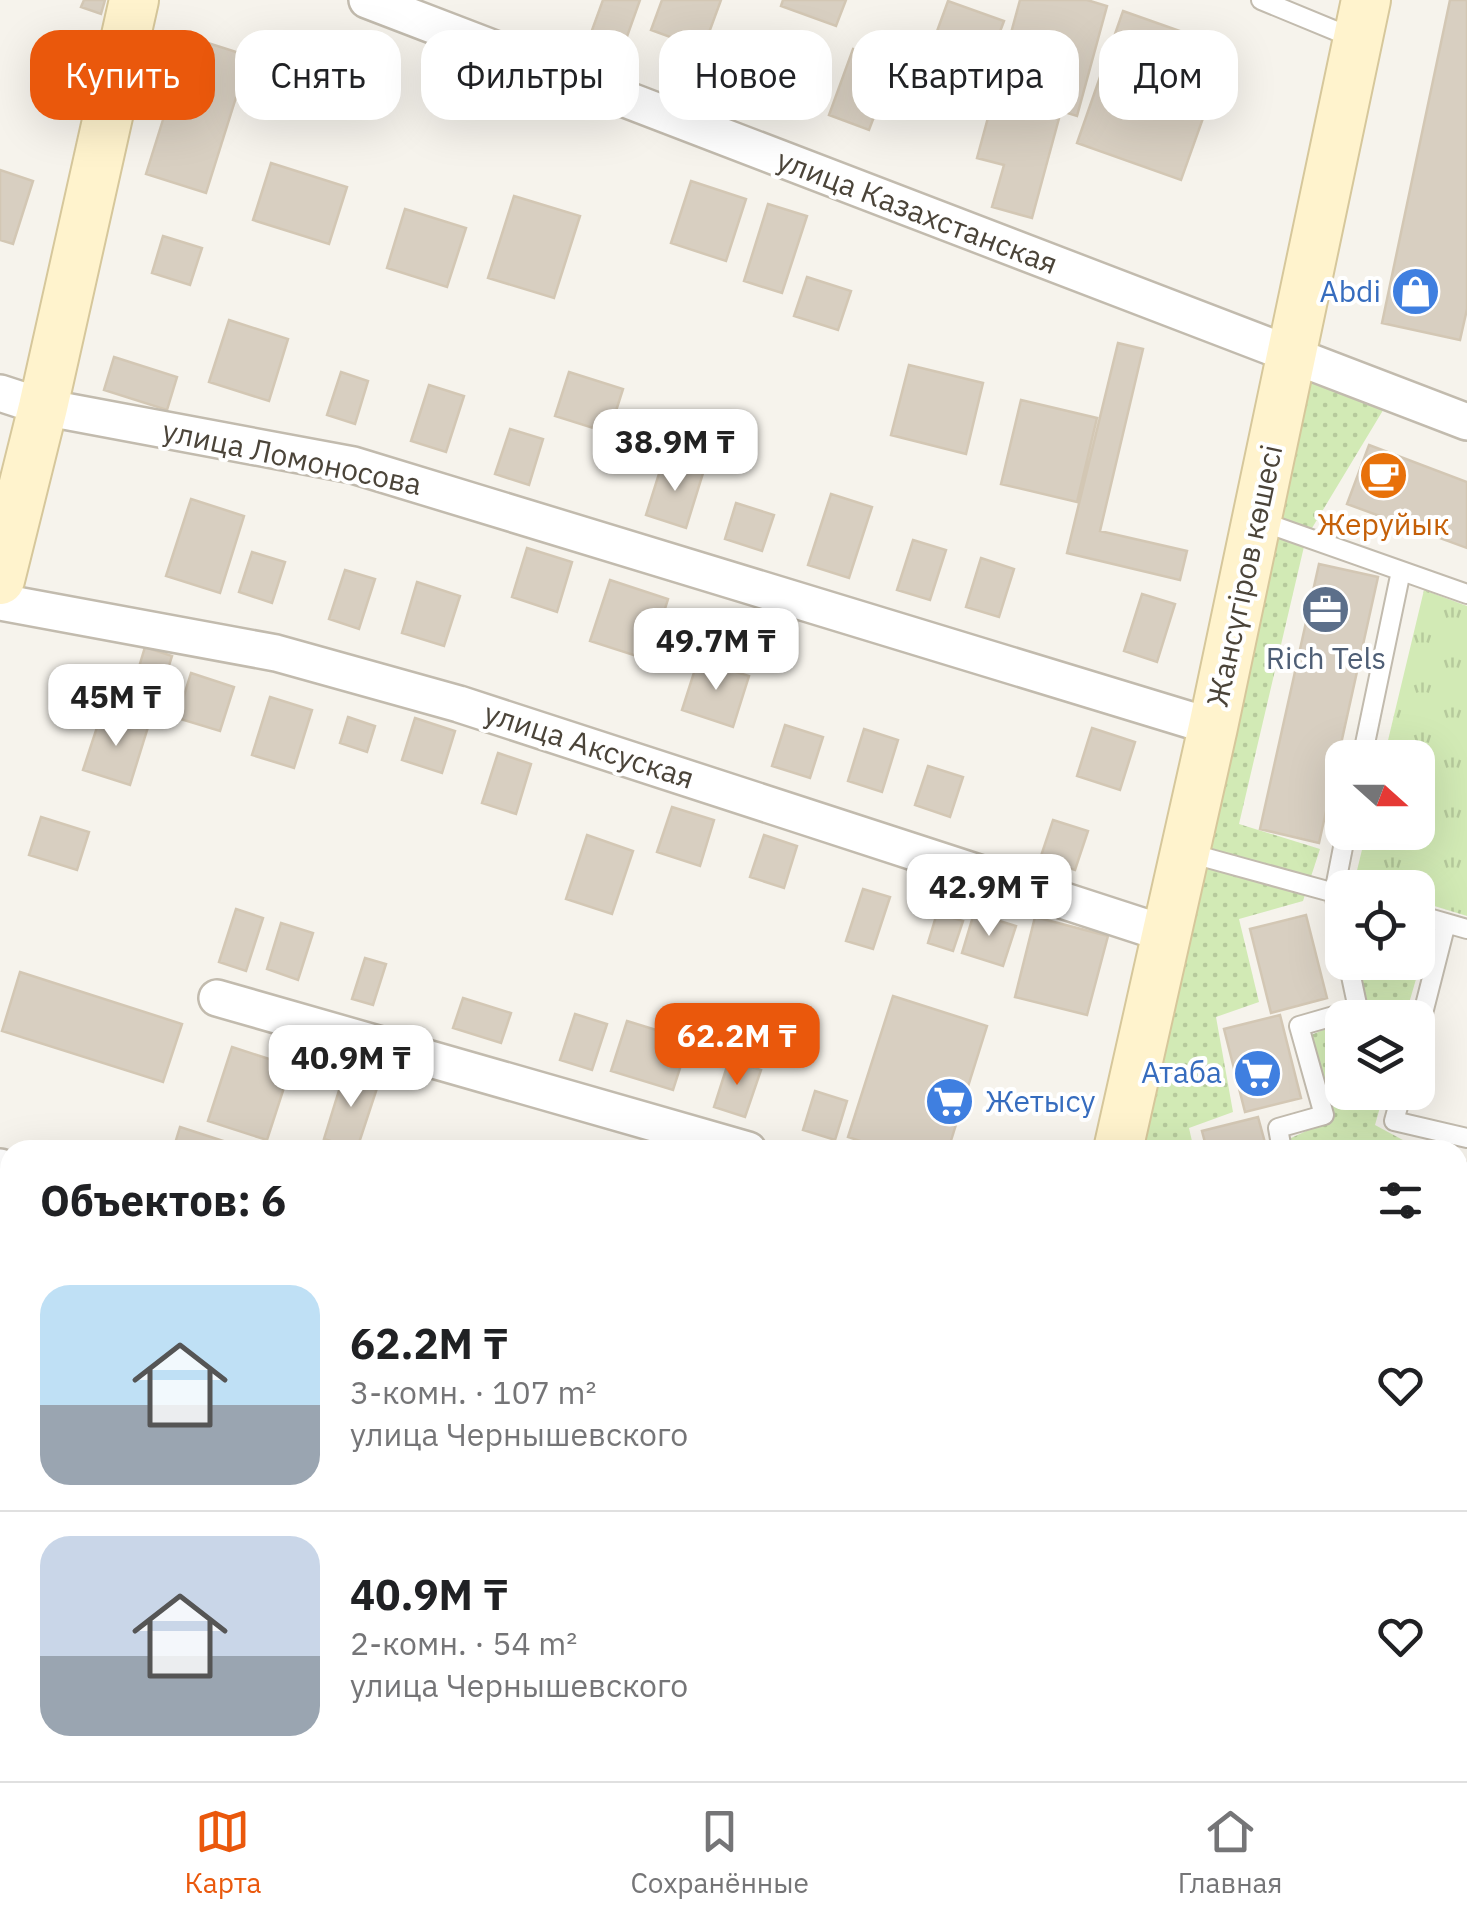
<!DOCTYPE html>
<html lang="ru">
<meta charset="utf-8">
<style>
:root{--surface:#fff;--page:#f6f6f6;--text:#202124;--muted:#757577;--line:#e0e0e0;--accent:#ea580c}
body{margin:0;font-family:"IBM Plex Sans",sans-serif;background:var(--page);color:var(--text);height:100vh;display:flex;flex-direction:column;font-size:38px;white-space:nowrap}
*{box-sizing:border-box;margin:0}
p{font-size:32px;color:var(--muted)}
.icon{flex:none;width:55px;height:55px;fill:none;stroke:currentColor;stroke-width:2;stroke-linecap:round;stroke-linejoin:round}
.map{position:relative;flex:1;overflow:hidden}
.sheet{position:absolute;left:0px;top:1140px;width:1468px;height:642px;display:flex;flex-direction:column;background:var(--surface);border-radius:30px 30px 0 0;box-shadow:0 10px 40px #0002}
.sheet>*{flex:none}
.top-card{position:absolute;left:30px;top:30px;width:1408px;height:90px;display:flex;gap:20px}
.needle{width:65px;rotate:111deg}
.tools{position:absolute;left:1325px;top:740px;display:grid;gap:20px}
.tools a{display:grid;place-items:center;width:110px;height:110px;border-radius:20px;background:var(--surface);box-shadow:0 10px 40px #0002;font-size:50px}
.price{position:absolute;translate:-50% -85px;padding:0 22px;border-radius:20px;background:#fff;color:#222;font-size:32px;line-height:65px;filter:drop-shadow(0 2px 5px #0008)}
.price::after{content:'';position:absolute;left:50%;top:60px;width:30px;height:22px;margin-left:-15px;background:inherit;clip-path:polygon(0 0,100% 0,50% 100%)}
.price.selected{background:var(--accent);color:#fff}
ul{padding:0;list-style:none}
li{display:flex;align-items:center;gap:30px;height:250px;padding:0 40px}
li+li{border-top:2px solid var(--line)}
li span{display:grid;place-items:center;flex:none;width:280px;height:200px;border-radius:30px;color:#555}
li>.icon{margin-inline-start:auto}
span .icon{width:120px;height:120px;fill:#fffc;stroke-width:1}
li b{font-size:42px}
h2{display:flex;justify-content:space-between;align-items:center;height:120px;padding:0 40px;font-size:42px}
.chip{padding:0 35px;border-radius:30px;background:var(--surface);box-shadow:0 10px 40px #0002;font-size:35px;line-height:90px}
.chip.selected{background:var(--accent);color:#fff}
.dock{display:flex;justify-content:space-around;align-items:center;height:140px;border-top:2px solid var(--line);background:var(--surface);font-size:28px;color:var(--muted)}
.dock a{display:grid;justify-items:center;gap:5px}
.dock .selected{color:var(--accent)}
.map>svg:first-child{display:block}
</style>
<div class="map">
<svg width="1467" height="1781" viewBox="0 0 1467 1781">
<defs>
<pattern id="grass-dots" width="8" height="8" patternUnits="userSpaceOnUse" patternTransform="scale(2.5)"><rect width="8" height="8" fill="#d2eab5"/><path d="M2 2h.1M6 6h.1" fill="none" stroke="#b6ca9c" stroke-width="1.8" stroke-linecap="round"/></pattern>
<pattern id="park-tufts" width="24" height="20" patternUnits="userSpaceOnUse" patternTransform="scale(2.5)"><rect width="24" height="20" fill="#d2eab5"/><path d="M3 7l-1-3M5 7V3M7 7l1-3M15 17l-1-3M17 17v-4M19 17l1-3" fill="none" stroke="#b6ca9c"/></pattern>
</defs>
<rect width="100%" height="100%" fill="#f6f3ec"/>
<path fill="url(#grass-dots)" d="M1302 372 1385 407 1306 538 1239 824 1320 849 1303 901 1239 919 1259 1002 1216 1017 1233 1112 1189 1128 1194 1150H1130Z
M1418 929 1430 931 1405 1017 1354 1018 1365 1012 1358 963 1418 962Z
M1342 1022V1092L1384 1093 1375 1125 1414 1146 1413 1150H1291L1289 1139 1332 1119 1311 1035Z
M1458 1488 1467 1492V1630L1458 1627Z
M841 1773V1772L916 1773 914 1781H839Z"/>
<path fill="url(#park-tufts)" d="M1424 590 1467 606V916L1418 901V888L1370 887 1354 883 1366 833 1418 832V758L1384 757Z"/>
<path fill="#d8cfc1" stroke="#d3c7b4" stroke-width="2.5" d="M84 0H105L101 14 81 7Z
M603 0H640L624 45 591 33Z
M662 0H721L703 49 651 30Z
M783 0H846L836 26 781 6Z
M1020 0H1087L1107 6 1077 116 1061 111 1032 218 992 207 1004 165 977 158Z
M1450 0H1467V309L1460 340 1382 323Z
M948 1 1004 21 983 77 928 56Z
M1123 11 1228 48 1181 180 1077 143Z
M189 37 249 56 206 193 146 174Z
M853 49 894 64 869 130 829 115Z
M271 163 347 187 329 244 253 220Z
M0 170 33 181 13 244 0 240Z
M691 181 746 199 726 261 671 243Z
M514 196 580 216 554 298 488 278Z
M768 204 807 216 782 293 744 281Z
M405 209 466 228 447 287 387 268Z
M163 236 202 248 190 285 152 273Z
M807 277 851 291 838 330 794 316Z
M229 320 288 339 269 401 209 382Z
M1118 343 1143 349 1100 531 1187 551 1180 580 1067 553Z
M114 357 177 377 167 410 104 390Z
M909 365 983 383 966 454 891 435Z
M341 372 368 381 355 424 327 415Z
M569 372 623 389 609 433 555 416Z
M429 385 464 396 446 452 411 441Z
M1021 400 1097 418 1077 502 1001 484Z
M510 429 543 439 529 485 495 474Z
M1369 445 1467 482V548L1347 504Z
M663 461 703 473 686 528 646 515Z
M831 494 872 507 849 578 808 565Z
M191 499 244 516 220 593 166 576Z
M736 503 774 515 762 551 725 539Z
M913 540 946 550 930 600 897 590Z
M527 548 572 562 557 612 512 597Z
M252 552 285 562 272 603 239 592Z
M981 558 1014 569 999 617 966 607Z
M1319 564 1378 577 1319 843 1260 829Z
M345 570 375 579 359 629 329 619Z
M610 580 668 599 649 660 590 641Z
M417 582 460 596 444 646 402 633Z
M1142 594 1175 604 1157 662 1124 651Z
M145 647 172 656 156 706 130 697Z
M698 660 749 676 733 727 682 710Z
M191 673 234 687 220 731 177 718Z
M270 697 312 710 294 768 252 755Z
M102 712 148 727 130 785 83 770Z
M348 717 375 726 367 752 340 743Z
M415 718 455 731 442 773 402 760Z
M785 725 823 737 810 778 772 766Z
M1092 728 1135 742 1120 790 1077 776Z
M864 729 898 740 882 792 848 781Z
M498 753 531 764 516 814 482 803Z
M928 766 963 777 950 817 915 805Z
M672 807 714 820 700 866 657 852Z
M41 817 89 832 77 870 29 855Z
M1053 820 1088 831 1075 870 1040 859Z
M587 835 633 851 612 914 566 899Z
M764 835 797 846 784 888 750 877Z
M863 889 890 897 873 949 846 941Z
M236 909 263 918 246 971 219 962Z
M937 913 963 921 953 951 928 943Z
M974 913 1016 926 1003 966 962 953Z
M1306 915 1327 998 1271 1013 1250 929Z
M1035 917 1108 936 1087 1015 1015 997Z
M281 923 313 933 298 980 267 969Z
M365 958 386 964 373 1005 352 999Z
M20 972 182 1024 163 1082 2 1031Z
M893 996 987 1026 948 1150H887L848 1137Z
M463 998 511 1013 501 1043 453 1028Z
M575 1014 607 1024 592 1070 560 1060Z
M1280 1015 1301 1098 1245 1112 1224 1029Z
M627 1021 689 1040 673 1090 611 1071Z
M232 1047 291 1066 267 1140 208 1121Z
M729 1060 761 1070 745 1117 714 1107Z
M345 1071 379 1082 357 1149 324 1139Z
M815 1091 847 1101 835 1140 803 1130Z
M1258 1117 1267 1150H1207L1202 1131Z
M180 1127 245 1148 244 1150H173Z
M1458 1159 1467 1162V1279L1458 1312Z
M1458 1406 1467 1409V1479L1458 1476Z
M0 1489 10 1491V1518L0 1556Z
M1458 1714 1467 1717V1774L1458 1771Z
M191 1772H319L316 1781H207L190 1776Z
M746 1772H827L826 1781H744Z
M1068 1772H1134L1131 1781H1065Z"/>
<g fill="none" stroke-linecap="round" stroke-linejoin="round">
<defs>
<path id="lane" d="M1261 0 1358 40
M1260 521 1467 594
M1362 758 1401 571
M1189 853 1342 895
M1418 915 1467 929
M1342 934 1334 893 1346 832
M1418 1033 1446 923
M1402 1092 1394 1121 1467 1138
M1282 1150 1278 1128 1324 1115 1299 1026 1358 1009 1348 962
M0 1305 10 1270
M1458 1390 1467 1393
M1320 1772 1347 1781
M692 1781 694 1772
M1154 1781 1156 1772
M1244 1781 1247 1772"/>
<path id="street" d="M367 0 1467 422
M0 393 43 407 353 465 1213 727
M0 602 276 653 459 704 1166 934
M217 998 748 1150
M0 1167 10 1170"/>
<path id="secondary" d="M0 580 43 407 134 0
M1118 1150 1213 727 1366 0
M1458 1643 1467 1646
M970 1781 972 1772"/>
</defs>
<use href="#lane" stroke="#c2bbae" stroke-width="22"/>
<use href="#street" stroke="#c2bbae" stroke-width="40"/>
<use href="#secondary" stroke="#d6c79b" stroke-width="52"/>
<use href="#lane" stroke="#fff" stroke-width="18"/>
<use href="#street" stroke="#fff" stroke-width="35"/>
<use href="#secondary" stroke="#fff3cd" stroke-width="48"/>
</g>
<defs>
<symbol id="shop-disc" viewBox="-11 -11 22 22"><circle r="9.5" fill="#3f7fe0" stroke="#fff"/><path d="M-5-2.5h2.3a2.7 3.5 0 0 1 5.4 0H5L5.5 6h-11ZM-1.5-2.5h3a1.5 2.3 0 0 0-3 0Z" fill="#fff"/></symbol>
<symbol id="cafe-disc" viewBox="-11 -11 22 22"><circle r="9.5" fill="#e8710a" stroke="#fff"/><path d="M-5.5-4.5H6V0H3Q3 3.5 0 3.5H-2.5Q-5.5 3.5-5.5 0ZM3-3.2v2h1.7v-2ZM-6 4.5H4V6H-6Z" fill="#fff"/></symbol>
<symbol id="office-disc" viewBox="-11 -11 22 22"><circle r="9.5" fill="#5c6f8a" stroke="#fff"/><path d="M-6-3h4V-5.5h4V-3h4V5H-6ZM-1-4.5V-3h2v-1.5ZM-6 0V1H6V0Z" fill="#fff"/></symbol>
<symbol id="supermarket-disc" viewBox="-11 -11 22 22"><circle r="9.5" fill="#3f7fe0" stroke="#fff"/><path d="M-6-5.5h2.5l.6 2H6L4.5 2H-2.5L-4.4-4H-6ZM-1.5 3.2a1.3 1.3 0 1 0 .1 0ZM3 3.2a1.3 1.3 0 1 0 .1 0Z" fill="#fff"/></symbol>
</defs>
<g fill-rule="evenodd">
<use href="#shop-disc" x="1388" y="264" width="55" height="55"/>
<use href="#cafe-disc" x="1356" y="448" width="55" height="55"/>
<use href="#office-disc" x="1298" y="582" width="55" height="55"/>
<use href="#supermarket-disc" x="1230" y="1046" width="55" height="55"/>
<use href="#supermarket-disc" x="922" y="1074" width="55" height="55"/>
</g>
<g text-anchor="middle" stroke-width="8" stroke-linejoin="round" paint-order="stroke">
<g font-size="30" fill="#4b4439" stroke="#fff">
<text transform="translate(917 212) rotate(21)" y="10">улица Казахстанская</text>
<text transform="translate(292 458) rotate(12)" y="10">улица Ломоносова</text>
<text transform="translate(1245 576) rotate(-78)" y="10">Жансүгіров көшесі</text>
<text transform="translate(589 746) rotate(18)" y="10">улица Аксуская</text>
</g>
<g font-size="30" fill="#366cbe" stroke="#fff" text-anchor="end">
<text x="1381" y="302">Abdi</text>
<text x="1222" y="1083">Атаба</text>
<text x="985" y="1112" text-anchor="start">Жетысу</text>
</g>
<g font-size="30" fill="#c56008" stroke="#fff">
<text x="1383" y="535">Жеруйык</text>
</g>
<g font-size="30" fill="#4e5e75" stroke="#fff">
<text x="1326" y="669">Rich Tels</text>
</g>
</g>
</svg>
<div class="tools">
<a><svg class="needle" viewBox="-14 -14 28 28"><path d="M0-13l5 13h-10z" fill="#e53935"/><path d="M0 13l5-13h-10z" fill="#757577"/></svg></a>
<a><svg class="icon" aria-label="locate" viewBox="0 0 24 24"><circle cx="12" cy="12" r="6"/><path d="M12 2v4M12 18v4M2 12h4M18 12h4"/></svg></a>
<a><svg class="icon" aria-label="layers" viewBox="0 0 24 24"><path d="M12 4l9 5-9 5-9-5zM3 14l9 5 9-5"/></svg></a>
</div>
<b class="price" style="left:675px;top:494px">38.9M ₸</b>
<b class="price" style="left:716px;top:693px">49.7M ₸</b>
<b class="price" style="left:116px;top:749px">45M ₸</b>
<b class="price" style="left:989px;top:939px">42.9M ₸</b>
<b class="price selected" style="left:737px;top:1088px">62.2M ₸</b>
<b class="price" style="left:351px;top:1110px">40.9M ₸</b>
<div class="top-card">
<a class="chip selected">Купить</a>
<a class="chip">Снять</a>
<a class="chip">Фильтры</a>
<a class="chip">Новое</a>
<a class="chip">Квартира</a>
<a class="chip">Дом</a>
</div>
<section class="sheet">
<h2>Объектов: 6<svg class="icon" aria-label="filters" viewBox="0 0 24 24"><path d="M4 7h16M4 17h16"/><circle cx="9" cy="7" r="2"/><circle cx="15" cy="17" r="2"/></svg></h2>
<ul>
<li><span style="background:linear-gradient(#bfe0f5 60%,#9aa5b1 0)"><svg class="icon" aria-label="home" viewBox="0 0 24 24"><path d="M3 11l9-7 9 7M6 9v11h12V9"/></svg></span><div><b>62.2M ₸</b><p>3-комн. · 107 m²</p><p>улица Чернышевского</p></div><svg class="icon" aria-label="heart" viewBox="0 0 24 24"><path d="M12 20l-8-8c-3-5 5-10 8-4 3-6 11-1 8 4z"/></svg></li>
<li><span style="background:linear-gradient(#c9d6e8 60%,#9aa5b1 0)"><svg class="icon" aria-label="home" viewBox="0 0 24 24"><path d="M3 11l9-7 9 7M6 9v11h12V9"/></svg></span><div><b>40.9M ₸</b><p>2-комн. · 54 m²</p><p>улица Чернышевского</p></div><svg class="icon" aria-label="heart" viewBox="0 0 24 24"><path d="M12 20l-8-8c-3-5 5-10 8-4 3-6 11-1 8 4z"/></svg></li>
</ul>
</section>
</div>
<nav class="dock">
<a class="selected"><svg class="icon" aria-label="map" viewBox="0 0 24 24"><path d="M3 6l6-2 6 2 6-2v14l-6 2-6-2-6 2zM9 4v14M15 6v14"/></svg>Карта</a>
<a><svg class="icon" aria-label="saved" viewBox="0 0 24 24"><path d="M7 4h10v16l-5-4-5 4z"/></svg>Сохранённые</a>
<a><svg class="icon" aria-label="home" viewBox="0 0 24 24"><path d="M3 11l9-7 9 7M6 9v11h12V9"/></svg>Главная</a>
</nav>
